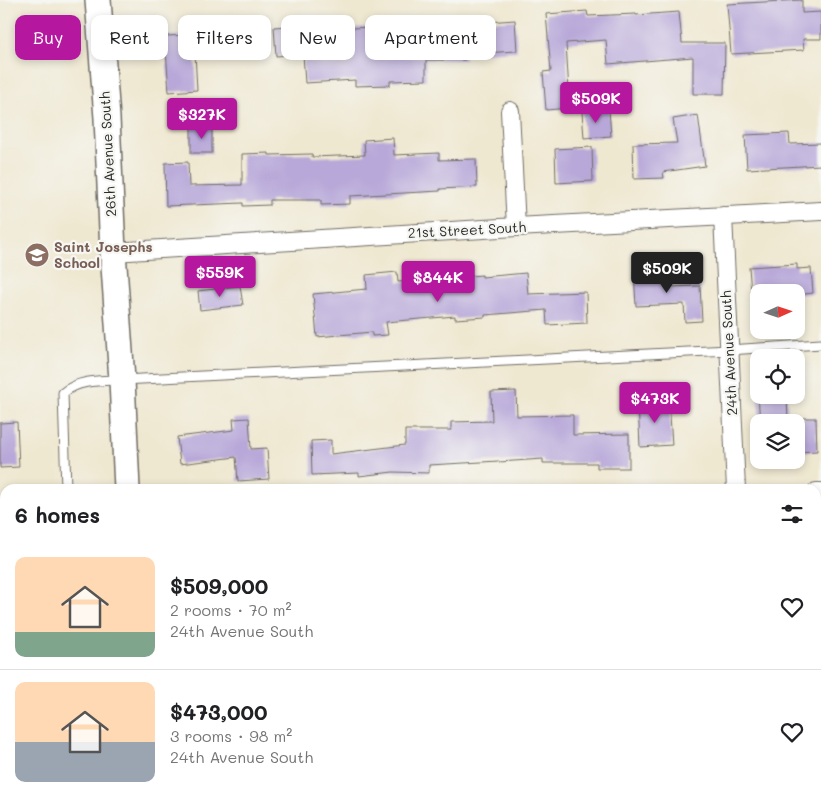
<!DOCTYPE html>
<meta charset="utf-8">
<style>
:root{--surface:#fff;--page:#f6f6f6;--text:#202124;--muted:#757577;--line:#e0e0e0;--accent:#b5179e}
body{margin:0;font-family:Mali,sans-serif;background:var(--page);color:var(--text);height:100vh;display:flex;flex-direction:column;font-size:19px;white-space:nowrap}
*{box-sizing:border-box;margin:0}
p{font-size:16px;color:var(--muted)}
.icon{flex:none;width:28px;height:28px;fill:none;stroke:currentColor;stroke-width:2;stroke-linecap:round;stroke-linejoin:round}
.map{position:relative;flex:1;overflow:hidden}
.sheet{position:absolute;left:0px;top:484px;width:821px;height:321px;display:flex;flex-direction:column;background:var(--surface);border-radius:15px 15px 0 0;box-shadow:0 2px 8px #0003}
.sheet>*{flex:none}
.top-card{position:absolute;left:15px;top:15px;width:500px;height:45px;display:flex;gap:10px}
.needle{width:32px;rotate:87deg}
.buttons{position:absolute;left:750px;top:284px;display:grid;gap:10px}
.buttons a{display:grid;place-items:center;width:55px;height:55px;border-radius:10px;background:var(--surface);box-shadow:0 2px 8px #0003;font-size:25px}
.price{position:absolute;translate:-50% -42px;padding:0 11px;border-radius:5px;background:var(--accent);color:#fff;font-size:16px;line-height:32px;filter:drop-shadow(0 1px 2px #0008)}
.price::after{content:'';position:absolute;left:50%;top:30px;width:15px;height:11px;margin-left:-8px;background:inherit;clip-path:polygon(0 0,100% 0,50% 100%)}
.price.active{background:#222;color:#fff}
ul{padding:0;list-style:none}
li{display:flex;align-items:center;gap:15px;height:125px;padding:0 15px}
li+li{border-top:1px solid var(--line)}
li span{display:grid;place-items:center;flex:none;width:140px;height:100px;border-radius:10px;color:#555}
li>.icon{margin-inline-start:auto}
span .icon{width:60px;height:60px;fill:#fffc;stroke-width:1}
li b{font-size:21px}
h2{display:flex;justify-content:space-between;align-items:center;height:60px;padding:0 15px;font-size:21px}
.chip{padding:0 18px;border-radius:10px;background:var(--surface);box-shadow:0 2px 8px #0003;font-size:18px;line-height:45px}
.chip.active{background:var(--accent);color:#fff}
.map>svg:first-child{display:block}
</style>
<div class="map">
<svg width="821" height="804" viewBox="0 0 821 804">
<rect width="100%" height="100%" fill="#f6f6f2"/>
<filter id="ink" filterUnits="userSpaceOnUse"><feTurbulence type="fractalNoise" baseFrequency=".02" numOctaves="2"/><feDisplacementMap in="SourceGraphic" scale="10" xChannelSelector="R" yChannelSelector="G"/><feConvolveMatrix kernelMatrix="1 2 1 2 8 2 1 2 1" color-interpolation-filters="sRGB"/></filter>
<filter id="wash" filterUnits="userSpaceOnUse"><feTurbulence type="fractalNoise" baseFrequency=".0096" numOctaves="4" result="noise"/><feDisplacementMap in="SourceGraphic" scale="20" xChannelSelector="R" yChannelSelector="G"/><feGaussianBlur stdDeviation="1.12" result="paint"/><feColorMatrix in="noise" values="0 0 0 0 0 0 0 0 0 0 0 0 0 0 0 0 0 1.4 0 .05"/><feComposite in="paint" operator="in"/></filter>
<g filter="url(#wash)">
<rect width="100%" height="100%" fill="#efe8d1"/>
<g id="blocks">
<path fill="#b8a8d9" d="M802 0V13L821 12V39H803L804 50 731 54 727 4Z
M587 11 588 16 636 14V15L679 12 682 43H725L724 94H693V57L608 64 606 40 566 43 570 108 546 110 543 72 551 71 546 14Z
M515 20 517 51 465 54V60H426V80L390 81V85L355 86V80L305 83 303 54 276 56 274 27 329 23V29L396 26V24L473 23Z
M194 35 197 90 169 92 165 36Z
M609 110 611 136 584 138 582 112Z
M698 115 705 166 663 172 664 178 634 179 633 144 677 143 673 119Z
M191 126H212V153H191Z
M789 133 790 144 821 143V165L747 169 745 135Z
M393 138 394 155 439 153V160L476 159 477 187 440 189V191L350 196V204L321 205V200H270V205L243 206V203L166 206 165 163 188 162 189 186 242 185V154L269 153V155L312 154V157L365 155 364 140Z
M592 147 593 181 556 183 555 149Z
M797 264V269L811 268 813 293 796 295V292H751L749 267Z
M667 270 668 287 700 286 702 321 685 322 684 304 636 306 634 271Z
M397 272 398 282 482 275V277L526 273 528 294 586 292 587 323 547 325 546 310 485 315V317L455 319V316L386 322 388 335 372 336V332L317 337 313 294 367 289 366 275Z
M240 286 243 305 200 310 198 291Z
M516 391 517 416 573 415V435L629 434V468H597V463H543V459L499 462V461L429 465V473L393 472 359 476V473L312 475 311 441 331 440V454L405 445V430H451V422L492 421 491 392Z
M758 395H787L788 422H760Z
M669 400 672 445 640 447 638 402Z
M249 418 251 449 267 448 269 479 238 481 236 457 180 464 177 437 234 430 233 419Z
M796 418H816L817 451 796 452Z
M17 422 19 467 0 468V423Z"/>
</g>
</g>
<g filter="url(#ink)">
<use href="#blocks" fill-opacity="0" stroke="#706d65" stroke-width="1"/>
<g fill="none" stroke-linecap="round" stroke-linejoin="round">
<defs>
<path id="lane" d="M66 489 63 393C79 379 102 381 122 380L729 350 821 344
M0 505H5
M816 671 821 670"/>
<path id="street" d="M510 111 516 227
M723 216 736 489
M113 252 516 227 821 211
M816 492H821
M0 541H5
M816 779H821
M313 804 390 800"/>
<path id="secondary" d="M98 0 107 118 113 252 122 380 127 489
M144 800V804"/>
</defs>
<use href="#lane" stroke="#706d65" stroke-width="11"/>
<use href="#street" stroke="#706d65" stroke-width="20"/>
<use href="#secondary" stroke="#706d65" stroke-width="28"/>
<use href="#lane" stroke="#fff" stroke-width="9"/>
<use href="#street" stroke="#fff" stroke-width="18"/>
<use href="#secondary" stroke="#fff" stroke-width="25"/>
</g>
</g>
<defs>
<symbol id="school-disc" viewBox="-11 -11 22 22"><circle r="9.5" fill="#8d6e63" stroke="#f6f6f2"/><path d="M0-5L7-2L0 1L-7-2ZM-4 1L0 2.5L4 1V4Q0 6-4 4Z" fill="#fff"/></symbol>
</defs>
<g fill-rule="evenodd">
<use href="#school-disc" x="23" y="241" width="28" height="28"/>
</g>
<g text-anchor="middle" stroke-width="4.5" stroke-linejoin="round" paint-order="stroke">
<g font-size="14" fill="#2b2b2b" stroke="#f6f6f2">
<text transform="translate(108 154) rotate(-93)" y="5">26th Avenue South</text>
<text transform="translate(467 230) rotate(-3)" y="5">21st Street South</text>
<text transform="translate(729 353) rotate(-93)" y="5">24th Avenue South</text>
</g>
<g font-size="14" font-weight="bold" fill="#785e54" stroke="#f6f6f2" text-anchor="start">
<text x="54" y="252">Saint Josephs<tspan x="54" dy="16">School</tspan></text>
</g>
</g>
</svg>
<div class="buttons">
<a><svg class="needle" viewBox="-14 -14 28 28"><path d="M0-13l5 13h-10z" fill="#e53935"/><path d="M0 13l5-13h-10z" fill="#757577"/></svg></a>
<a><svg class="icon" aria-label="locate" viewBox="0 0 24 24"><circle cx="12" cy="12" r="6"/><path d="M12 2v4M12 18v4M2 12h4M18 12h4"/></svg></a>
<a><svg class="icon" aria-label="layers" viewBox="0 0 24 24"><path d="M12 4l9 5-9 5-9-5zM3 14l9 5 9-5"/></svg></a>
</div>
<b class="price" style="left:596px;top:124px">$509K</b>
<b class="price" style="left:202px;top:140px">$327K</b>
<b class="price active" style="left:667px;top:294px">$509K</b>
<b class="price" style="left:220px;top:298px">$559K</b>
<b class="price" style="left:438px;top:303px">$844K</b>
<b class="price" style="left:655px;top:424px">$473K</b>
<div class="top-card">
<a class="chip active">Buy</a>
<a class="chip">Rent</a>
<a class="chip">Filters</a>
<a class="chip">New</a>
<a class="chip">Apartment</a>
</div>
<section class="sheet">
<h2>6 homes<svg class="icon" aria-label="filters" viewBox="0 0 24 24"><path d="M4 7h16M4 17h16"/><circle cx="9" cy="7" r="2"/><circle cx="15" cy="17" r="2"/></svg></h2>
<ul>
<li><span style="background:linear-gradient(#ffd9b3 75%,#7fa58c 0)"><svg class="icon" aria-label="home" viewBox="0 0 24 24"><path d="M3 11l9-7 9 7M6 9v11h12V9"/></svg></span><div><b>$509,000</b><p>2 rooms · 70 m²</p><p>24th Avenue South</p></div><svg class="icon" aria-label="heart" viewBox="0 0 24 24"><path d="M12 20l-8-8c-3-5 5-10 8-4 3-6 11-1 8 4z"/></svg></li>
<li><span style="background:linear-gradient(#ffd9b3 60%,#9aa5b1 0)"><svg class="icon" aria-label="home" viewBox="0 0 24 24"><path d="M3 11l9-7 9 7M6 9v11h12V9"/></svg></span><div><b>$473,000</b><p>3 rooms · 98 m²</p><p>24th Avenue South</p></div><svg class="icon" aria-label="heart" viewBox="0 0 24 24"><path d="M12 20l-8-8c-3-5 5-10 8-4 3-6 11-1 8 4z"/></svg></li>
</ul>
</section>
</div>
